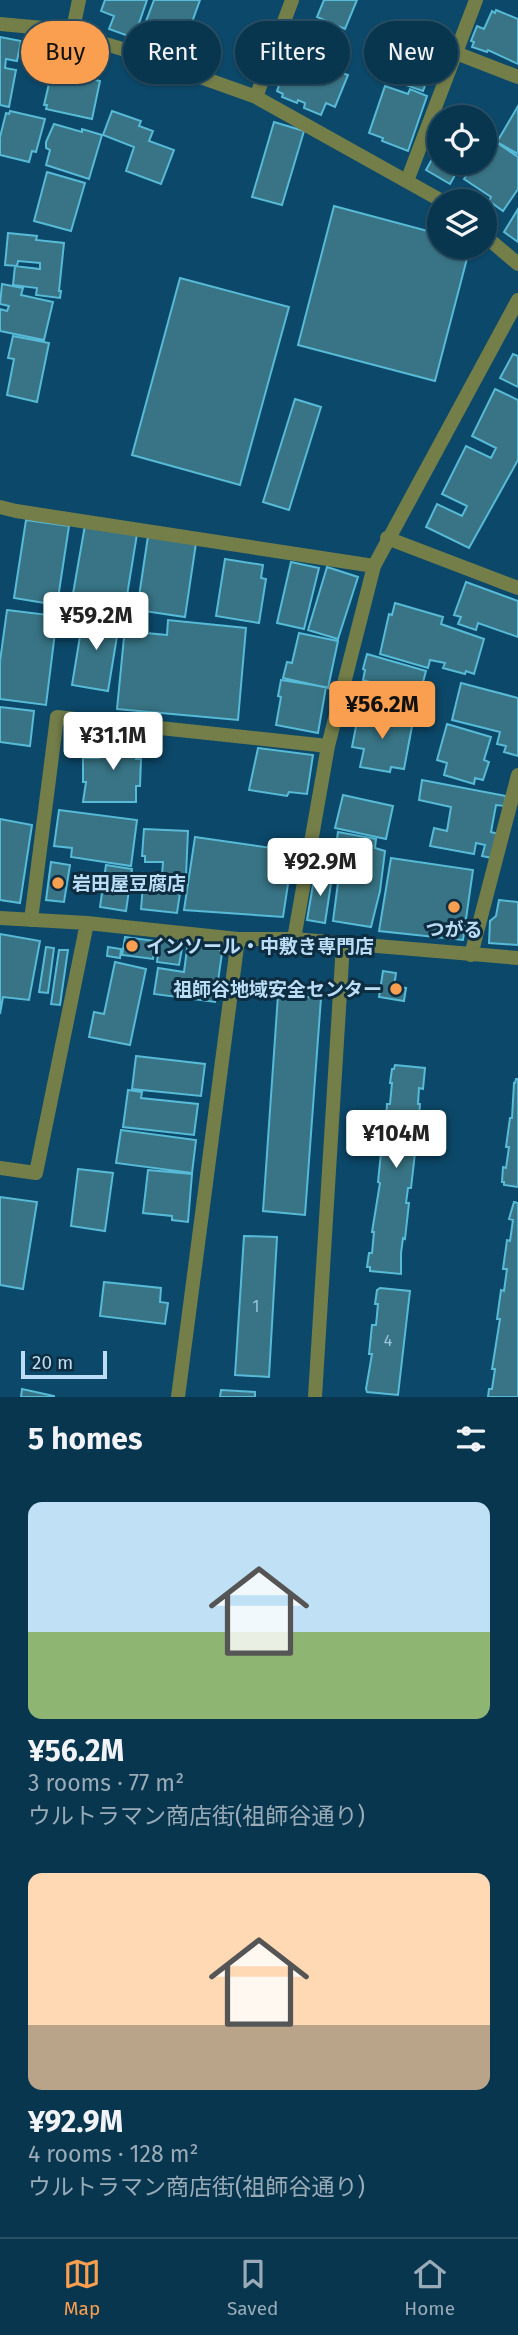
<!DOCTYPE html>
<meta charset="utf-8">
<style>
:root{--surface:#09364f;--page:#174159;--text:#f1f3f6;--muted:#99abb7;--line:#295066;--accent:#fa9f4f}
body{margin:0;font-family:"Fira Sans","Noto Sans JP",sans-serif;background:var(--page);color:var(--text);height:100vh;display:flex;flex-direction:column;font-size:26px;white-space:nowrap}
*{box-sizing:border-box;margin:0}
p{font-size:23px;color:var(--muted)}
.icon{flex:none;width:38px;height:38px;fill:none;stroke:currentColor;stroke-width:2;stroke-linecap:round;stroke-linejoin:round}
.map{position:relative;height:1397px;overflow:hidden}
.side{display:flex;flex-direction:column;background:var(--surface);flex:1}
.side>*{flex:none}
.top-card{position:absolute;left:21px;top:21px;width:476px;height:63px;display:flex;gap:14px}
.fabs{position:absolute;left:427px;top:105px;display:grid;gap:14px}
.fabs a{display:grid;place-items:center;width:70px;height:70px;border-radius:50%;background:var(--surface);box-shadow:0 2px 5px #0004,0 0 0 2px var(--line);font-size:35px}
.scale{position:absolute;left:21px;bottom:18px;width:86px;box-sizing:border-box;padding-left:7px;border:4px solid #bbdef6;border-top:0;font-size:19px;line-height:24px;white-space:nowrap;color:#bbdef6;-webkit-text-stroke:5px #0e2d40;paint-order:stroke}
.price{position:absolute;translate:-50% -60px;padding:0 16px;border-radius:7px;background:#fff;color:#222;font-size:23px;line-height:46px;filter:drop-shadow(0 2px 4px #0008)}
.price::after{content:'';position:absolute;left:50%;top:42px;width:21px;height:16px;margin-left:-10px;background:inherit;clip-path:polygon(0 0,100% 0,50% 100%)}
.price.on{background:var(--accent);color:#111}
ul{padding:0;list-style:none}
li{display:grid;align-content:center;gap:14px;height:371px;padding:0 28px}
li span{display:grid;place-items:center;height:217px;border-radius:14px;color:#555}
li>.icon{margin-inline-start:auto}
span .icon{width:126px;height:126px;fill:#fffc;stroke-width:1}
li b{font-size:30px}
h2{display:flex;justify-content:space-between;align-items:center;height:84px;padding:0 28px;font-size:30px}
.chip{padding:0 24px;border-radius:32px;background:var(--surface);box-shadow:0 2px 5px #0004,0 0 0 2px var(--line);font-size:24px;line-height:63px}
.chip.on{background:var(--accent);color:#111}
.menu{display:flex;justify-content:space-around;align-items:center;height:98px;border-top:2px solid var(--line);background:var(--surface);font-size:19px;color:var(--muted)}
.menu a{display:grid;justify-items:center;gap:4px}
.menu .on{color:var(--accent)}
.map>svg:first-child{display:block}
</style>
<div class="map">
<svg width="518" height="1397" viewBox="0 0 518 1397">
<rect width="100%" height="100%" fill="#0c4869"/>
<path fill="#387485" stroke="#57bad6" stroke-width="2" d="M105 0H147L134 38 109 29 114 16 101 11Z
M154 0H200L186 39 145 24Z
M324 0H357L345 29 317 17Z
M496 10 518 19V64L488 50 487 52 472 47 474 42 471 41 477 26 484 29 492 11 495 13Z
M395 26 441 43 423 91 377 75Z
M0 37 21 41 17 61 6 59 5 68 16 70 9 107 0 105Z
M301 60 309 63 310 60 348 75 335 107 326 103 321 115 304 108 305 103 298 100 297 103 282 97 283 94 277 91 282 77 293 81Z
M55 71 100 81 92 119 46 109 47 105H44L51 75 54 76Z
M385 86 408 94 410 89 427 96 408 151 382 141 383 138 369 133Z
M518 106V154L497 142Z
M10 111 45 119 36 152 32 151 29 162 0 155V137L6 113 9 114Z
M112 111 141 121 139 126 153 131 149 141 174 150 161 184 126 171 134 147 103 135Z
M274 122 304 131 282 205 252 197Z
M54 124 82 132V129L102 135 89 179 46 165 50 150 46 148V142Z
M493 140 518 157V189L503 211 489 201 491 197 464 179 475 163H485V151Z
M439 147V163H462L450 184 426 170Z
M47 172 85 183 71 231 34 221Z
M334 206 439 234V247H470L435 381 298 345Z
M518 209V242L504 232Z
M8 233 37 236 36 240 64 243 59 291H61L60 298 36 295 37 288 13 285 15 266 40 269V263L18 261 17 266 5 265Z
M180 278 289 307 240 485 132 455Z
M2 284 23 288 21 295 53 302 44 340 0 331V309L7 311 9 306 0 304Z
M13 336 49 343 37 402 7 395 14 359 8 358Z
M513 354 518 356V387L500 378Z
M495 389 518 400V460L469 548 426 527 437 504 462 516 467 506 442 494 466 446 491 458 496 448 472 436Z
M295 399 321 407 289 510 263 502Z
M26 520 69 526 57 605 14 598Z
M85 525 137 534 124 614 71 605Z
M148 536 196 543 185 617 137 610Z
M225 559 263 565 261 578 266 579 259 623 216 616Z
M291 562 319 568 304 629 277 623Z
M327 567 358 577 338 639 308 630Z
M466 582 518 601V637L478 623 476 630 458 624 461 617 454 615Z
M395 603 443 617 441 624 484 639 474 674 466 671 465 674 443 668 445 663 430 660 428 668 380 654 389 614 392 615Z
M7 610 57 616 46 705 0 699V661Z
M84 612 120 618 108 691 72 685Z
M126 617 147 619 146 633 167 635 168 620 246 628 238 720 117 709Z
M299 633 338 641 328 688 283 678 287 662 292 663Z
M367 654 426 671 419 697 363 680 365 670 363 669Z
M281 680 326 687 318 733 276 725 281 697 278 696Z
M461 683 518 698V756L504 752 506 746 497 744 500 732 452 720Z
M0 707 34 711 30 746 0 742Z
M359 711 413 721 404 769 391 767 390 772 360 767 364 749 352 747Z
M447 724 491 737 484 760 489 762 483 780 475 778 474 784 444 775 447 763 437 760Z
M99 736 136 737V759H141L140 786H136V802H83L86 782H83V758H99Z
M258 748 313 755 307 794 289 792 287 796 249 790Z
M422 780 506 796 504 806 496 805 491 832 498 834 492 858 482 856 485 845 476 843 474 854 430 846 434 828 447 831 451 807 419 800Z
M343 795 393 806 386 839 335 828Z
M59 810 137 820 131 866 71 857 72 848 54 846Z
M0 819 32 825 20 903 0 900Z
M144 829 188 831 186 876 162 875 163 862H145V856H142Z
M338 832 376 839 375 848 385 851 380 891 371 927 333 921 340 867 333 866Z
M195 837 293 851 283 917 184 910Z
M391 858 473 870 463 940 379 931Z
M51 862 70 865 64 902 46 900Z
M106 865 132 869 126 911 100 907Z
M144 873 182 880 177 913 141 909Z
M315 873 332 877 325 923 307 920Z
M499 900 518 902V945L489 943 490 921 496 916Z
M0 934 40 941 29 1000 3 997 0 1014Z
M125 937 155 941 153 959 122 955Z
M160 939 183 943 179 965 157 962Z
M188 941 217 946 222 953 215 1002 154 994 158 968 184 972Z
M46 947 54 948 48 993 39 992Z
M108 947 121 949 120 958 107 956Z
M59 950H68L60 1005 51 1004Z
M115 962 146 969 130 1045 89 1037 94 1012 104 1014Z
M383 971 396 973 394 987 406 988 404 1001 379 997Z
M278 995 321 998 305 1215 263 1211Z
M136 1056 205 1064 201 1096 132 1089Z
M395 1065 425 1068 423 1089 419 1088 418 1104H420L417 1139 414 1138 413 1153H415L411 1188H408L406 1203H409L405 1239 403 1238 401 1253V1274L370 1271V1267H367L369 1253H372L374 1232H372L380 1183 378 1182 381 1153H384L387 1104H390L392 1083H390L392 1069H394Z
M516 1079H518V1187L504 1185V1182H502L503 1167 506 1168 509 1147H506L510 1118H512L514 1083H515Z
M128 1090 142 1092 141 1098 198 1104 194 1135 123 1127Z
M121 1130 196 1140 192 1173 116 1163Z
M78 1169 113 1173 105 1231 71 1226Z
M148 1170 192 1174 188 1222 172 1220V1216L143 1213Z
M0 1197 37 1202 23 1289 0 1285Z
M514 1202 518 1203V1397H488L489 1389H492L495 1369H492L500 1319H497L501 1290 504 1291 507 1269H503L507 1240 510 1241 513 1220 509 1219Z
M244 1236 277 1237 269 1377 235 1375Z
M104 1282 161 1288 160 1302 168 1303 165 1324 100 1316Z
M380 1288 410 1291 398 1395 367 1392 366 1389 372 1354H369L372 1325H376L378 1304H375L377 1290Z
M22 1389 54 1396V1397H21Z
M221 1390 255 1392V1397H220Z"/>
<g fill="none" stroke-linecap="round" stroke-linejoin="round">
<path stroke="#737e49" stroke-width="14" d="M72 34 79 0
M456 53 518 77
M407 181 476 0
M471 955 518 775"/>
<path stroke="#737e49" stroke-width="14" d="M0 24 54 29 119 48 256 97 442 201
M256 97 292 0
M485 236 518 264
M0 507 16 511 374 566
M387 538 518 588
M0 918 87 923 238 939H294L518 958
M31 920 57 717 328 746
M294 939 328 746 374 566 518 300
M0 1168 36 1173 87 923
M178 1397 238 939"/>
<path stroke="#737e49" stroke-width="14" d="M315 1397 343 944"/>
</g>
<g fill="#fa9f4f" stroke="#0e2d40" stroke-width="2.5">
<circle cx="58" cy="883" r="7"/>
<circle cx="454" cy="907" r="7"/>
<circle cx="132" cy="946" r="7"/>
<circle cx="396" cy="989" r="7"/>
</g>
<g text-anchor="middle" stroke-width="6" stroke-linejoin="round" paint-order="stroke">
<g font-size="16" fill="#9ac4da">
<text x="256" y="1312">1</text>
<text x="388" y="1346">4</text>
</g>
<g font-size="19" font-weight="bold" fill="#bbdef6" stroke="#0e2d40" text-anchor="start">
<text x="72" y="890">岩田屋豆腐店</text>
<text x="454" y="936" text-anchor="middle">つがる</text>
<text x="146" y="953">インソール・中敷き専門店</text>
<text x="382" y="996" text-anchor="end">祖師谷地域安全センター</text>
</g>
</g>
</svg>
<div class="fabs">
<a><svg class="icon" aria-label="locate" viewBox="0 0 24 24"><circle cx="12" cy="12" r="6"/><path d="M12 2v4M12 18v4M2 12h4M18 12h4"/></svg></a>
<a><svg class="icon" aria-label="layers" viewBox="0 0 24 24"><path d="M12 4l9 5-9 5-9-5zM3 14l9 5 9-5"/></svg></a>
</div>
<div class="scale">20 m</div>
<b class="price" style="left:96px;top:652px">¥59.2M</b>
<b class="price on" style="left:382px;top:741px">¥56.2M</b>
<b class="price" style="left:113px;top:772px">¥31.1M</b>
<b class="price" style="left:320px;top:898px">¥92.9M</b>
<b class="price" style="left:396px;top:1170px">¥104M</b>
<div class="top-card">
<a class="chip on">Buy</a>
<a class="chip">Rent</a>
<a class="chip">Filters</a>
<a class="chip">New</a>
</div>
</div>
<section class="side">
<h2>5 homes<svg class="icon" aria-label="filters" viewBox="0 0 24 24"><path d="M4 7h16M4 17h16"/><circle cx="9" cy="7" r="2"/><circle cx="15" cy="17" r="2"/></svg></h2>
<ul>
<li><span style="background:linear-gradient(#bfe0f5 60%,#8fb573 0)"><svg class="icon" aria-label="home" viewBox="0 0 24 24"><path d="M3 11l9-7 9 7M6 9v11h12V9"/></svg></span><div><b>¥56.2M</b><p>3 rooms · 77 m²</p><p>ウルトラマン商店街(祖師谷通り)</p></div></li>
<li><span style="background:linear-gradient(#ffd9b3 70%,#b9a48a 0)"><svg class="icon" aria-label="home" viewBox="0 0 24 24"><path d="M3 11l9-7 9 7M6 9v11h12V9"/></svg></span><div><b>¥92.9M</b><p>4 rooms · 128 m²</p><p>ウルトラマン商店街(祖師谷通り)</p></div></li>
</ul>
</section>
<nav class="menu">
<a class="on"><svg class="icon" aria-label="map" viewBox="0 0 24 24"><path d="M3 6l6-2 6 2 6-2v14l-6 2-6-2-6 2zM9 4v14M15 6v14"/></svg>Map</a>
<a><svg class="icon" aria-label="saved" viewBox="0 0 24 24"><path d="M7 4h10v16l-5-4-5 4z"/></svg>Saved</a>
<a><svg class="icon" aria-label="home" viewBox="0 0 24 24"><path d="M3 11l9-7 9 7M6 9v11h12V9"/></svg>Home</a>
</nav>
